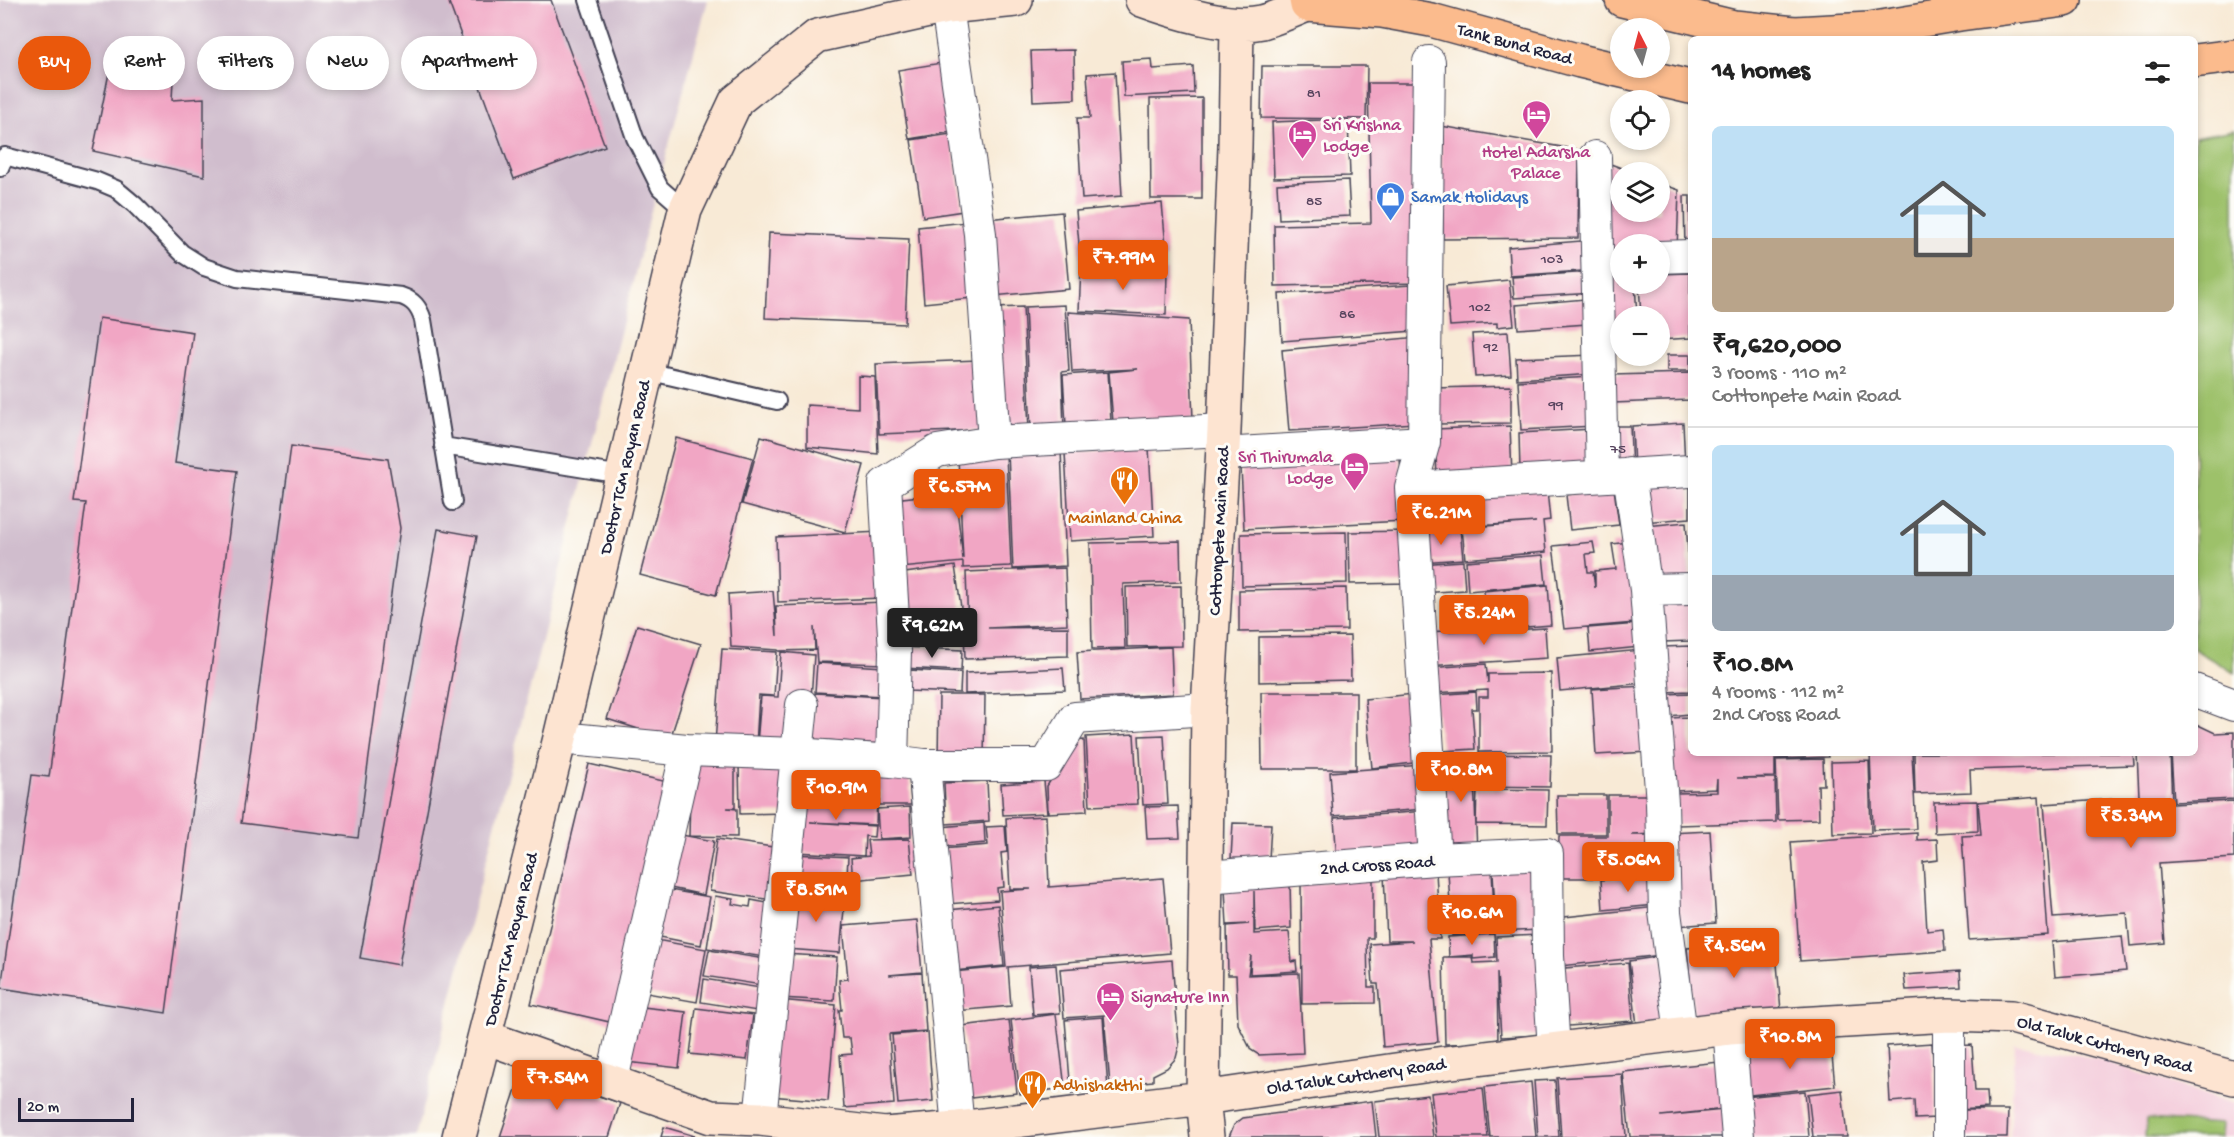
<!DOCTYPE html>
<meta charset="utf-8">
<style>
:root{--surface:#fff;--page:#f2f2f2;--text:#222;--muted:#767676;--line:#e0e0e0;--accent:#ea580c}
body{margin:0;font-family:"Gochi Hand",sans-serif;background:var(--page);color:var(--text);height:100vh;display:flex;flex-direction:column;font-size:22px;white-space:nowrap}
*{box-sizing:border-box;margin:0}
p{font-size:20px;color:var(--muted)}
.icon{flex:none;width:33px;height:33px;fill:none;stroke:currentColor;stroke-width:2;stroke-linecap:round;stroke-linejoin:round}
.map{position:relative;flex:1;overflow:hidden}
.details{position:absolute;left:1688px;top:36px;width:510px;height:720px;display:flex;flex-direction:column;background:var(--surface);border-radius:9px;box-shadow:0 3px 9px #0003}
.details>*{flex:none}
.banner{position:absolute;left:18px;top:36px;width:570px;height:54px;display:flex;gap:12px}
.needle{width:39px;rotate:354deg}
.tools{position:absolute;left:1610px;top:18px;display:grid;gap:12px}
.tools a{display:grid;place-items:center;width:60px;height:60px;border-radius:50%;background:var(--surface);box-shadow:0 3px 9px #0003;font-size:30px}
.scale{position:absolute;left:18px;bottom:15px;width:116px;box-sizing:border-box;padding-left:6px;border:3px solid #22223b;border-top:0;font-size:16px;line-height:21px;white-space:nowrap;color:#22223b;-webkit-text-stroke:4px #fdfcf7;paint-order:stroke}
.price{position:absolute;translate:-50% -51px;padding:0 14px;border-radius:6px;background:var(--accent);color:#fff;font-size:20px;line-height:39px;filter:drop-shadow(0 2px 3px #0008)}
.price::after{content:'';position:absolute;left:50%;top:36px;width:18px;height:14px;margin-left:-9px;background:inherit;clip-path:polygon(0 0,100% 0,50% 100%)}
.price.active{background:#222;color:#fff}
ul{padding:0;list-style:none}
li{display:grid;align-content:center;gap:12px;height:318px;padding:0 24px}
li+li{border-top:2px solid var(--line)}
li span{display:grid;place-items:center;height:186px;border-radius:9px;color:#555}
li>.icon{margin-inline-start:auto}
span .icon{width:108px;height:108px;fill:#fffc;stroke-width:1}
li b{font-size:26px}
h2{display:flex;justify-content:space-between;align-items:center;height:72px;padding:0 24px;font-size:26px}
.pill{padding:0 21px;border-radius:27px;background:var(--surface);box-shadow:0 3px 9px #0003;font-size:21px;line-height:54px}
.pill.active{background:var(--accent);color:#fff}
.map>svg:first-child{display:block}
</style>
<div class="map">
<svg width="2234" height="1137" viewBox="0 0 2234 1137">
<rect width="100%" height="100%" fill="#fdfcf7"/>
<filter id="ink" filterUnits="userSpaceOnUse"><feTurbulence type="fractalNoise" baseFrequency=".0167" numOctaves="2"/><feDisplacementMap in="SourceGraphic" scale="12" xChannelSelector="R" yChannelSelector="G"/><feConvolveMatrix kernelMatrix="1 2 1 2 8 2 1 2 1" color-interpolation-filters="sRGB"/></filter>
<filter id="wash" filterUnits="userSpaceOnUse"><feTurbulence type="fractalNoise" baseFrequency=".008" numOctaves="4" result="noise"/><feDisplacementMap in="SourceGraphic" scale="24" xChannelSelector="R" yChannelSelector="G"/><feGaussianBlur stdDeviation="1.35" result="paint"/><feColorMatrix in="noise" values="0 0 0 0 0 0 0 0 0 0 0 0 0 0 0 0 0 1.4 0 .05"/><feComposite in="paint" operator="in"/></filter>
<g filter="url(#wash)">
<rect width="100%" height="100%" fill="#f8ead6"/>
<path fill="#f4cfdd" d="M2015 1044 2095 1058 2234 1104V1137H2010Z"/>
<path fill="#d0bdcd" d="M0 0H708L650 215 416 1137H0Z"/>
<path fill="#9dc16b" stroke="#607253" stroke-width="1.5" d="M2234 130V673L2194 649 2195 137Z
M2146 1119 2222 1124 2221 1137H2145Z"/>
<g id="blocks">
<path fill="#f1a6c4" d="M448 0H551L605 146 514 179Z
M1074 50 1075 99 1033 101 1031 51Z
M1152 59 1153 69 1193 66 1194 93 1124 97 1122 61Z
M941 63 952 132 909 139 898 70Z
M1262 66H1367L1366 119 1261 118Z
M110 68 173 80 172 100 204 98V176L93 151Z
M1115 72 1122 196 1082 199 1077 118H1090L1087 74Z
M1368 83H1417L1421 283 1275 286 1274 225 1371 223Z
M1202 98V199H1151L1150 99Z
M1348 119 1350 176 1274 178 1272 122Z
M1441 126 1579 150 1578 238 1443 239Z
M951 134 963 211 923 217 911 140Z
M1608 163 1632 172H1620V212H1659V183L1679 190 1677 251 1659 244H1620V251H1604Z
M1348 180 1350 216 1279 219 1277 184Z
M1684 196H1690V250H1685Z
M1162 203 1167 258 1081 266 1076 211Z
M1062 212 1069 289 993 296 986 219Z
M966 222 972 298 924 303 918 227Z
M769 233 909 239 905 324 765 318Z
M1593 240 1596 270 1510 276 1508 247Z
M1081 268 1167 271 1166 315 1079 311Z
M1620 268V284H1635L1637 316H1620V339H1612L1609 269Z
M1592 272 1594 293 1514 298 1512 277Z
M1690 273V338L1659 340V316H1641L1639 284H1659V274Z
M1509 280 1514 325 1497 327V323L1450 326 1446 286Z
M1411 285 1414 331 1282 341 1279 294Z
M1585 299 1587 324 1518 329 1516 305Z
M1065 305 1069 371 1062 372 1064 429 1031 430 1025 307Z
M1023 307 1029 430 998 432 991 308Z
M1068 312 1189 320 1193 420 1113 422 1109 372 1138 369 1072 372Z
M99 318 193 332 175 463 237 471 166 1013 1 988 32 775 49 777 86 503 74 502Z
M1508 332 1511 375 1475 377 1472 334Z
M1418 337 1415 423 1289 431 1282 350Z
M1594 355 1595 374 1517 379 1516 358Z
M1667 355H1690V371H1667Z
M978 360 981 430 879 434 876 364Z
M1108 372 1111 422 1066 425 1063 375Z
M1690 373V400L1613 403 1612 375Z
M858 376 875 377 878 454 807 447V405L858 408Z
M1592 377 1594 426 1521 430 1518 381Z
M1511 386V423L1436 424 1435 388Z
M1683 423 1685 465 1634 467 1632 426Z
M1510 426 1512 475 1437 478 1435 429Z
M1605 426H1630L1632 470 1607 472Z
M1593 429 1594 467 1520 471 1519 433Z
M761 436 864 465 845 532 742 504Z
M676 438 753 458 716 595 640 575Z
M291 446 388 459 400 528 358 838 241 823Z
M1149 448 1154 536 1070 541 1065 453Z
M1061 450 1066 566 1013 569 1008 452Z
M1006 455 1011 566 963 568V562L901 568 894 499 955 492 963 559 958 457Z
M1400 458 1404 521 1244 529 1241 467Z
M1690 478V518L1643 522 1640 483Z
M1614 489 1619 525 1570 530 1566 495Z
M1547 490 1550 520 1543 521 1546 552 1465 559 1462 528 1536 522 1461 527 1458 497Z
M1456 496 1458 528 1423 531 1421 499Z
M1686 522 1690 579 1652 583 1646 526Z
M438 529 477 536 399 965 360 958Z
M1460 529 1463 559 1421 562 1419 532Z
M1409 531 1410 583 1350 584 1349 532Z
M880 532 883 598 778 602 776 537Z
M1346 532 1347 583 1242 586 1241 534Z
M1180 541 1181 582 1123 584 1125 648 1092 649 1090 543Z
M1593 542 1595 553 1586 554 1588 572H1593L1595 588V571L1616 569 1612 544 1629 542 1635 623 1564 629 1553 546Z
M1543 555 1546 584 1468 591 1466 561Z
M1463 561 1465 590 1422 593 1420 564Z
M955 566 963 621 907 629 898 574Z
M1065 568 1067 624 988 628 1068 627V656L965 659 964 629H968L966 572Z
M1548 585 1551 625 1487 630 1484 591Z
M1181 586 1182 646 1127 647 1126 587Z
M1346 588 1347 630 1239 632V590Z
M773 591 777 636 776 606 885 602V664L817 662 814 627 815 650 779 651 778 650 731 647 728 594Z
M1661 596H1690V641L1663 642Z
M1638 624 1640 647 1590 652 1588 628Z
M637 625 701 644 670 739 607 719Z
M1545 628 1547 658 1427 666 1425 632 1485 629V632Z
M1350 636 1351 680 1259 682V637Z
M1690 646V691L1665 692 1663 647Z
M904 647 962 650 961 671 903 668Z
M1171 647 1173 694 1080 699 1077 652Z
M722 649 777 652 774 696 759 695 756 746 715 743Z
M1641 650 1643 683 1560 691 1557 658Z
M781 652 814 655 811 699 792 746 757 744 761 696 778 697Z
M817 663 884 667 882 696 815 692Z
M1486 664 1488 683V674L1551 673 1552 751 1479 752V697H1488V690L1430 693 1428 668Z
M1063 668 1065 690 965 694V673Z
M909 670 961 673 960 693 908 691Z
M1644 686 1648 752 1596 755 1592 689Z
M1261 692H1356V769H1262Z
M1476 692 1477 709H1472L1475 749 1442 751 1434 695Z
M815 693 883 697 880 744 812 739Z
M1690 693V714L1668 716 1667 694Z
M1414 694 1421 762 1372 768 1365 699Z
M939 695H985L984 760 938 759Z
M1690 717V753H1827L1828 757 1775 759V777L1737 778H1775L1776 822 1678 825 1677 793 1717 792V779L1716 789 1675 791 1670 718Z
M2194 723 2215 733 2234 732V799L2174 802 2171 753H2194Z
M1134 734 1138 804 1090 806 1086 737Z
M1164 735 1168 804 1143 805 1139 736Z
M1084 740 1087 811 1048 813 1047 786 1075 741Z
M1870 753H1912L1916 829 1873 830Z
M1914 753H2133L2134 765 1970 770 1971 792 1915 794Z
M2137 753H2170L2172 804 2234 801V858L2159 863 2165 943 2130 946 2127 913 2053 918 2044 804 2147 797 2139 796Z
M1473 754 1477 852 1449 853 1444 755Z
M1477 754 1551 755 1550 787 1477 786Z
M1823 759 1824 785H1818L1819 819 1778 820 1776 760Z
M691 760H735V808H727L737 809V837L689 836Z
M1869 761 1871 833 1833 834 1831 762Z
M783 762 785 813 740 814 739 764Z
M589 764 672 783 614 1023 531 1004Z
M803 765 909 774 911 805H879L880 791 801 786Z
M1422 765 1425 809 1333 816 1330 772Z
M987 781 989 821 946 824 944 783Z
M1044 781 1047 813 1003 815 1001 784Z
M800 788 877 792 876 825 810 822 875 826 874 837 865 836 864 856 797 852Z
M1477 789 1548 790 1547 825 1476 824Z
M1557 795H1606V834H1558Z
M1608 795H1656L1657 834 1632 835H1654V875H1607L1605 842V878H1558L1559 836H1608Z
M2039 797 2048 935 1969 940 1962 836 1981 835 1978 802Z
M1977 801 1978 831 1935 833 1934 802Z
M1178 806 1180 838 1147 839 1145 807Z
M910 807 911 837 879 839 877 809Z
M1426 811 1429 854 1337 861 1334 818Z
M1046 816 1049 887 1163 878 1170 953 1008 967 1011 1006 956 1011 952 972 1006 967 1000 891 1031 889H1010L1006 818Z
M984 823 985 843 943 847 941 827Z
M1233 823 1271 824 1269 860 1231 858Z
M1005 826 1007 852 1001 853 1004 887 997 888 998 900 947 904 942 849 988 845 986 827Z
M1710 831 1716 923 1676 926 1670 833Z
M671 833 714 841 704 895 661 886Z
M1917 833V840L1937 839 1938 860 1923 862 1927 931 1943 929 1945 951 1800 961 1791 842Z
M717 839 780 848 773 900 710 891Z
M909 839 913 874 853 880 851 858 869 856 867 840Z
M794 854 848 857 846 895 792 893Z
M1537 869 1541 930 1496 932 1493 872Z
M1492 870 1495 932 1452 935 1448 872Z
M1436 872 1440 939H1429L1438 1042 1383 1047 1378 984H1373L1370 944 1413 941H1387L1384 874Z
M1654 876 1656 905 1603 910 1601 880Z
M1373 878V938H1367L1368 987H1375V1003L1302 1004 1301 884Z
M1290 882 1291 928 1255 931 1254 891V934L1289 932 1292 962 1296 961 1297 971 1250 974 1251 955 1248 975 1299 973 1303 1053 1259 1055 1251 1050 1238 1024 1236 975H1228L1227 926 1249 924 1227 925 1225 889Z
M664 889 710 897 701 945 655 936Z
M791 894 845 898 840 953 787 949Z
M715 896 733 899 732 904 750 907 751 900 772 904 764 957 707 948Z
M998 905 1004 966 953 971 948 910Z
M1657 907 1662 955 1561 966 1555 918Z
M917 920 922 972 889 975 922 973 926 1031 889 1034 894 1104 844 1108 840 1055 852 1054 850 1038H842L839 1010H842L839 980 848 979 843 926Z
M1494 934 1495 957 1473 959V955L1449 957 1448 937Z
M1539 935 1544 1035 1501 1037 1497 972 1498 1043 1445 1044 1443 957H1472L1473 963 1497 962 1496 937Z
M2122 936 2126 971 2055 977 2052 942Z
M651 939 706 949 697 1002 641 992Z
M1775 940 1781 1011 1694 1019 1687 948Z
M709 950 765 959 761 985 704 976Z
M783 954 837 957 834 1001 780 998Z
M1663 956 1671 1020 1637 1025 1629 961Z
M1172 960 1179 1046 1176 1058 1167 1068 1153 1075V1081L1110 1085 1104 1015 1064 1018 1060 969Z
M1628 963 1633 1021 1556 1027 1552 969Z
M1056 965 1060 1013 1033 1015 1029 967Z
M1960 971 1961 987 1906 990 1904 975Z
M704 979 761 988 757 1011 701 1002Z
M778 1000 836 1005 828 1101 770 1096Z
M634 1006 686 1012 679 1068 627 1062Z
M696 1008 753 1015 747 1060 690 1054Z
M1056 1014 1065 1088 1020 1094 1011 1020Z
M1103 1017 1108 1090 1071 1093 1065 1020Z
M1009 1020 1017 1093 971 1098 962 1026Z
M928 1032 933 1101 898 1104 892 1035Z
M1932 1043 1936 1118 1915 1119 1914 1100 1890 1102 1887 1046Z
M1972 1045 1975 1091H1987L1988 1108 1959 1110 1955 1046Z
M1831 1046 1835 1086 1750 1095 1746 1054Z
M1719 1062 1725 1109 1661 1116 1724 1110 1727 1137H1630L1623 1072Z
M522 1071 620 1103 609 1137H500Z
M1622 1074 1626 1137H1561L1557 1078Z
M1555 1080 1559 1137H1538L1534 1081Z
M1531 1082 1536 1137H1490L1485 1087Z
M1483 1088 1488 1137H1436L1431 1093Z
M1842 1090 1847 1137H1813L1808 1094Z
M1805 1091 1809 1137H1749L1745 1097Z
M1428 1095 1433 1137H1379L1375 1101Z
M1372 1101 1376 1137H1229L1234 1125 1243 1118Z
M1954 1110H2008L2007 1137H1953Z
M664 1127 695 1136V1137H661Z"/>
</g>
</g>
<g filter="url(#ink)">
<use href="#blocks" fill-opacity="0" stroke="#424052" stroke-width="1.5"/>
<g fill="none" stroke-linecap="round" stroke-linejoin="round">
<defs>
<path id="lane" d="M588 0 635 138 660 188 685 210
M0 168 5 156 97 181 116 189 135 205 182 253 204 267 237 278 401 296C413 300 419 307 423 320L453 502
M647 371 777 401
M443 446 622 475"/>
<path id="street" d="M947 7 980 234 994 442
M1595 157 1602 476
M1659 257 1690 256
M1424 442 1429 62
M1222 454 1424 442 1411 488 1435 859
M1629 474 1646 590 1662 803 1665 912 1681 1033
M1411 488 1690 471
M1646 590 1690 589
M2194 690 2234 705
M560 738 687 750 797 754 892 761 924 765H1046L1075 718 1208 709
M892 761 895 651 885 484 937 451 994 442 1224 430
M924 765 958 1128
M1206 877 1435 859 1547 854 1548 956 1554 1050
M1729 1028 1738 1137
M612 1080 687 750
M760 1119 802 705
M1949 1137V1015"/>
<path id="secondary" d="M1142 0C1175 12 1228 29 1262 22 1277 18 1292 11 1307 5
M485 1037 711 1117 760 1119 885 1134 958 1128 1203 1098 1444 1063 1729 1028 1949 1015 2012 1017 2234 1078
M459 1137 560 738 685 210 736 101 817 36 947 7 1016 0
M1207 1137 1203 1098 1208 709 1224 430 1235 147 1237 24"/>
<path id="primary" d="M1306 0 1307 5 1382 11 1431 20 1580 61 1690 87
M1622 0 1734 27 1795 33 1869 29 1960 14 2065 0
M2194 61 2234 56"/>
</defs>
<use href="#lane" stroke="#424052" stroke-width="20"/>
<use href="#street" stroke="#424052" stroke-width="34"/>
<use href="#secondary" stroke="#424052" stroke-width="36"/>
<use href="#primary" stroke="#424052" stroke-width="36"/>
<use href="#lane" stroke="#fff" stroke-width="16"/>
<use href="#street" stroke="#fff" stroke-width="32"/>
<use href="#secondary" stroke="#fde4d1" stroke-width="33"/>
<use href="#primary" stroke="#fbbb8d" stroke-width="33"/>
</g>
</g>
<defs>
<symbol id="hotel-pin" viewBox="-11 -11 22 30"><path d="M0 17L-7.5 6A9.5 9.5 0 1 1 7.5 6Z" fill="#d1479c" stroke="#fdfcf7"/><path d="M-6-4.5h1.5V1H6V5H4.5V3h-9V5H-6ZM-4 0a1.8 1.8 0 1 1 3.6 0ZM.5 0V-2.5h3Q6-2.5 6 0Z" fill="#fff"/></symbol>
<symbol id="shop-pin" viewBox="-11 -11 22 30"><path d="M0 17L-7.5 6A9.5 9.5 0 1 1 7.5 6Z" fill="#3f7fe0" stroke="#fdfcf7"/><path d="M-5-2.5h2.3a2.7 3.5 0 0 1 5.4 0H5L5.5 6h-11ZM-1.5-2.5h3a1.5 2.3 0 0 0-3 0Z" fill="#fff"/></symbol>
<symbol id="restaurant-pin" viewBox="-11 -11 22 30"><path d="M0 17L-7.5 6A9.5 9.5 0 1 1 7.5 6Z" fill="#e8710a" stroke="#fdfcf7"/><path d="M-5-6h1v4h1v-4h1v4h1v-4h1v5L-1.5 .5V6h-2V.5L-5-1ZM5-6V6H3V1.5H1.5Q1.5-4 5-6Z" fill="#fff"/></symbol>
</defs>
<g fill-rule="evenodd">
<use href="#hotel-pin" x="1520" y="98" width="33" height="45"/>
<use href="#hotel-pin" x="1286" y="118" width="33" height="45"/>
<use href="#shop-pin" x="1374" y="180" width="33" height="45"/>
<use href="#hotel-pin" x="1338" y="450" width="33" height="45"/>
<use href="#restaurant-pin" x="1108" y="464" width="33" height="45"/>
<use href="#hotel-pin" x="1094" y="980" width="33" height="45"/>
<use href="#restaurant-pin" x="1016" y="1068" width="33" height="45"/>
</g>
<g text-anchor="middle" stroke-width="6" stroke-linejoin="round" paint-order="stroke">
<g font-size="15" fill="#56435d">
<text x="1314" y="97">81</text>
<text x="1314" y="205">85</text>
<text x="1552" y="263">103</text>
<text x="1480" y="311">102</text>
<text x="1347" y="318">86</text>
<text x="1491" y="351">92</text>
<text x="1556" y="409">99</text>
<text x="1618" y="453">75</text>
</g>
<g font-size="18" fill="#22223b" stroke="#fdfcf7">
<text transform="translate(1515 43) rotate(15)" y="6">Tank Bund Road</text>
<text transform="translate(624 467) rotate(-77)" y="6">Doctor TCM Royan Road</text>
<text transform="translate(1218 531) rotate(-87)" y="6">Cottonpete Main Road</text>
<text transform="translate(1377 864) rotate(-4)" y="6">2nd Cross Road</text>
<text transform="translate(510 939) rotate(-76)" y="6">Doctor TCM Royan Road</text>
<text transform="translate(2105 1043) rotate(15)" y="6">Old Taluk Cutchery Road</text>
<text transform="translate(1356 1075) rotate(-8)" y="6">Old Taluk Cutchery Road</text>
</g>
<g font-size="18" fill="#b23c85" stroke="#fdfcf7" text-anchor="start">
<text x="1323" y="130">Sri Krishna<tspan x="1323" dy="21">Lodge</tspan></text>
<text x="1536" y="157" text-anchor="middle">Hotel Adarsha<tspan x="1536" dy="21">Palace</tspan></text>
<text x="1333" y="462" text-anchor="end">Sri Thirumala<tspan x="1333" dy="21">Lodge</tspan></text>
<text x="1131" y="1002">Signature Inn</text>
</g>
<g font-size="18" fill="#366cbe" stroke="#fdfcf7" text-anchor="start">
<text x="1411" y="202">Samak Holidays</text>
</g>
<g font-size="18" fill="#c56008" stroke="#fdfcf7">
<text x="1125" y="523">Mainland China</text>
<text x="1053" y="1090" text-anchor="start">Adhishakthi</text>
</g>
</g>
</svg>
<div class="tools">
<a><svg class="needle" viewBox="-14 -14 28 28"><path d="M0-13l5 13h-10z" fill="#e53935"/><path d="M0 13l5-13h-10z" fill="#767676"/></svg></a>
<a><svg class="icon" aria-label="locate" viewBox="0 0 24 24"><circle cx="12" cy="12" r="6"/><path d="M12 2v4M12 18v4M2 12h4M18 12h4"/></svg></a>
<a><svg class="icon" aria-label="layers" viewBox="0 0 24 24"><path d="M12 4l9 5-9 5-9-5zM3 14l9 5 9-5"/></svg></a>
<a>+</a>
<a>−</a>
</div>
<div class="scale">20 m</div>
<b class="price" style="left:1123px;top:291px">₹7.99M</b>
<b class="price" style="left:959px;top:520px">₹6.57M</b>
<b class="price" style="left:1441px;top:546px">₹6.21M</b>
<b class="price" style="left:1484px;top:646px">₹5.24M</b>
<b class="price active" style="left:932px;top:659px">₹9.62M</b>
<b class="price" style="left:1461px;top:803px">₹10.8M</b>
<b class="price" style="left:836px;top:821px">₹10.9M</b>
<b class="price" style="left:2131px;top:849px">₹5.34M</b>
<b class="price" style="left:1628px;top:893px">₹5.06M</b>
<b class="price" style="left:816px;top:923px">₹8.51M</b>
<b class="price" style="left:1472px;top:946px">₹10.6M</b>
<b class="price" style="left:1734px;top:979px">₹4.56M</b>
<b class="price" style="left:1790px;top:1070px">₹10.8M</b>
<b class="price" style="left:557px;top:1111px">₹7.54M</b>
<div class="banner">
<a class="pill active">Buy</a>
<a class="pill">Rent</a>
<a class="pill">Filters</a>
<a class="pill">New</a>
<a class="pill">Apartment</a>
</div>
<section class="details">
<h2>14 homes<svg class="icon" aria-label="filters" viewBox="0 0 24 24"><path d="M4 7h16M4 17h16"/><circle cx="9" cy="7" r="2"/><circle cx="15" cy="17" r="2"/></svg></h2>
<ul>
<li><span style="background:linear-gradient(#bfe0f5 60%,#b9a48a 0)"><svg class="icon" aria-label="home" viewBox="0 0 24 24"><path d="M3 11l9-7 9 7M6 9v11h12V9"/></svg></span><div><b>₹9,620,000</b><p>3 rooms · 110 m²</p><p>Cottonpete Main Road</p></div></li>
<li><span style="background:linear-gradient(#bfe0f5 70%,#9aa5b1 0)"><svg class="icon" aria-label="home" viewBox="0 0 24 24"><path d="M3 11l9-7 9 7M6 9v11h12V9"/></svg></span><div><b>₹10.8M</b><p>4 rooms · 112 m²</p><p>2nd Cross Road</p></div></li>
</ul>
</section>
</div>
